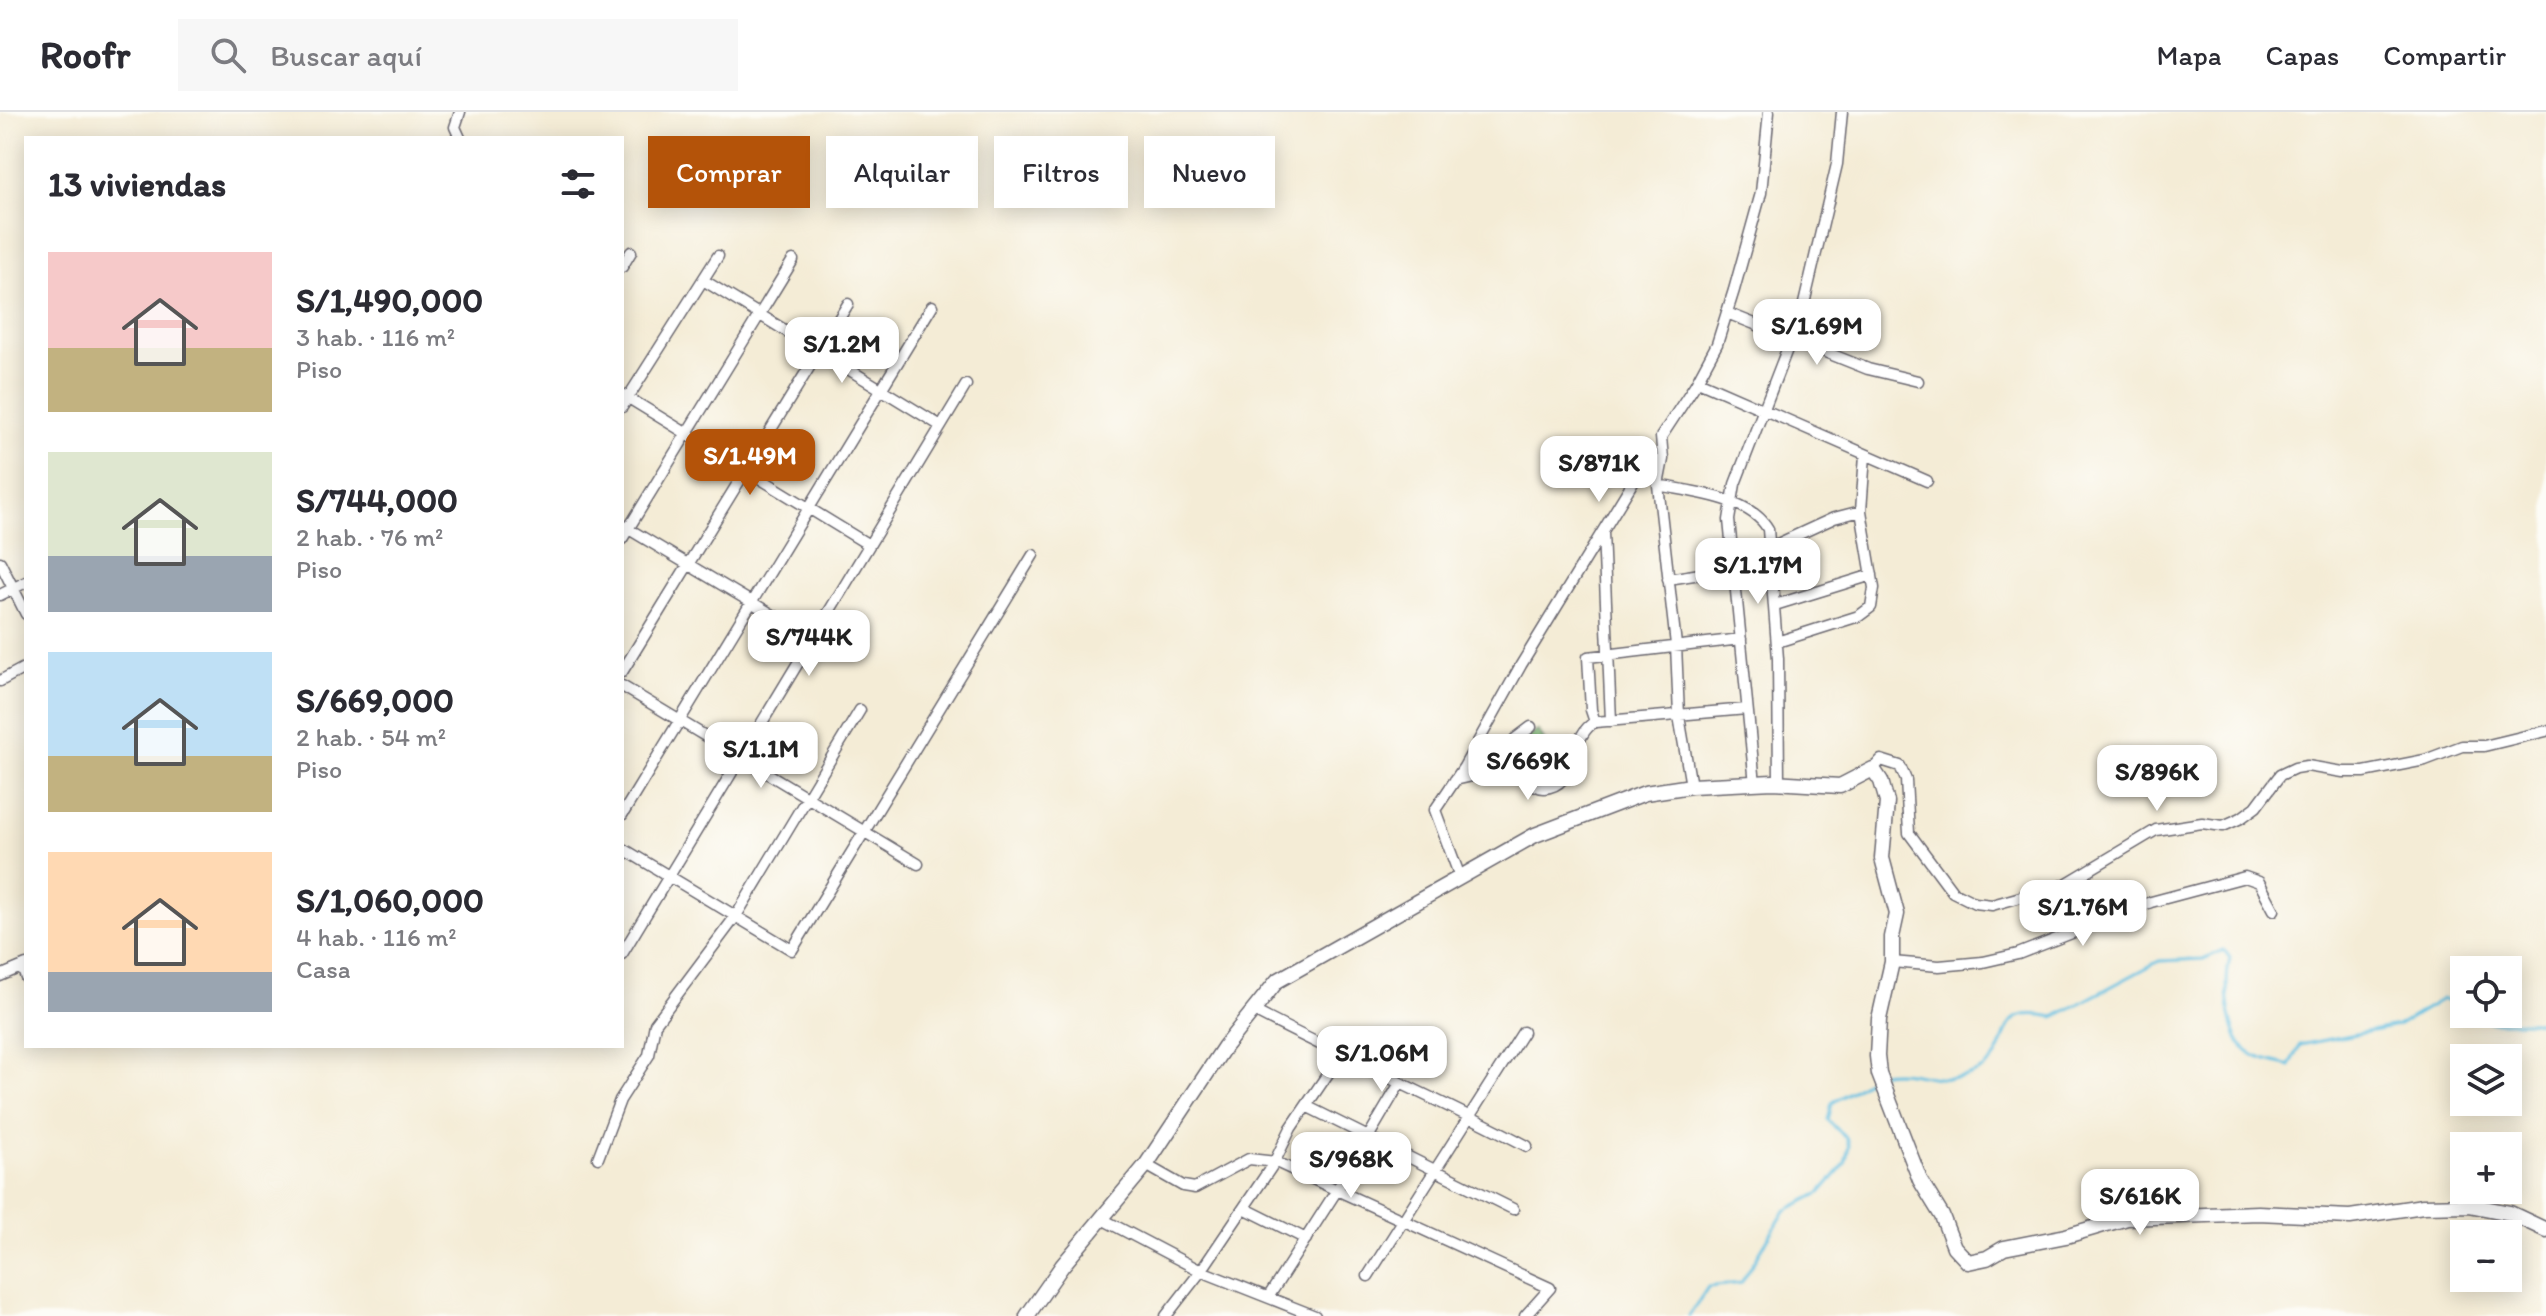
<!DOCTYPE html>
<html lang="es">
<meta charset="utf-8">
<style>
:root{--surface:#fff;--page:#f7f7f7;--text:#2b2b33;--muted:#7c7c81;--line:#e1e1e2;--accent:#b45309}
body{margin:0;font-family:Itim,sans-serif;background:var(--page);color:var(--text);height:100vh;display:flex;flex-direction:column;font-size:30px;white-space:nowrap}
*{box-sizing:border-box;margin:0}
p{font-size:26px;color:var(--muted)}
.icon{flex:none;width:44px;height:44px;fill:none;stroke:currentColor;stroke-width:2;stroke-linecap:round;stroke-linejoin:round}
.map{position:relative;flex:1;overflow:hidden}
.side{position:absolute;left:24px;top:24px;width:600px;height:912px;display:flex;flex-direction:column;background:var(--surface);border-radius:0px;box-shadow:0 4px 20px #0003}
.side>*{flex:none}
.banner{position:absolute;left:648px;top:24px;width:760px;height:72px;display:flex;gap:16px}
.fabs{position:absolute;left:2450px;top:844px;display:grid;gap:16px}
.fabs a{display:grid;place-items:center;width:72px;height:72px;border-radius:0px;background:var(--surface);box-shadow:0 4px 20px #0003;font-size:40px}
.price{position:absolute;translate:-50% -68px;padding:0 18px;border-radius:16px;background:#fff;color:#222;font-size:26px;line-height:52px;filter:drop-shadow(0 2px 4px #0008)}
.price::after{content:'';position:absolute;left:50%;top:48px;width:24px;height:18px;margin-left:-12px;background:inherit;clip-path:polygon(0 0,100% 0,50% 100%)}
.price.current{background:var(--accent);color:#fff}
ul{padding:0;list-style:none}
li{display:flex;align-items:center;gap:24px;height:200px;padding:0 24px}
li span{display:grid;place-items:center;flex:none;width:224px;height:160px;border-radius:0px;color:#555}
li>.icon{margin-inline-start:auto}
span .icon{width:96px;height:96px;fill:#fffc;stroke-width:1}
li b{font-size:34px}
h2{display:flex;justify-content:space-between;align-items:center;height:96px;padding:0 24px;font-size:34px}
.chip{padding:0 28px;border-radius:0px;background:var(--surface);box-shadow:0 4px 20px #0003;font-size:28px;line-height:72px}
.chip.current{background:var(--accent);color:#fff}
header{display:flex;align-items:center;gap:48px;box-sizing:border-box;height:112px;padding:0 40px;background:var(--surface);border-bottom:2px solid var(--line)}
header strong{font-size:38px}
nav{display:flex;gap:44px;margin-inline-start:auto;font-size:28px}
.search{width:560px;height:72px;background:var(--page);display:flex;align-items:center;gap:20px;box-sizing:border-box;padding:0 28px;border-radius:0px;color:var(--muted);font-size:30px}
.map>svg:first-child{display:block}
</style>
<header>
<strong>Roofr</strong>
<div class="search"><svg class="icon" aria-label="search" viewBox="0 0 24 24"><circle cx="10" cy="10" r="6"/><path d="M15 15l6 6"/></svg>Buscar aquí</div>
<nav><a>Mapa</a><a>Capas</a><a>Compartir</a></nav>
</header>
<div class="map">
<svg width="2546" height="1204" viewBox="0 0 2546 1204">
<rect width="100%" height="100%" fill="#fdfcf7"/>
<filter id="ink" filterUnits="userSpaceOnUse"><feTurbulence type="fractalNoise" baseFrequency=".0125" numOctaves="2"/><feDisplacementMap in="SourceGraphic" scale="16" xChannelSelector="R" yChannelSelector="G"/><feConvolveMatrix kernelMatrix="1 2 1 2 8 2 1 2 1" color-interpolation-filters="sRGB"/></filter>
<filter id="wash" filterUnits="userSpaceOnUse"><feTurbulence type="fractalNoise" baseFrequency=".006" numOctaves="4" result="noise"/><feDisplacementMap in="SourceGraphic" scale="32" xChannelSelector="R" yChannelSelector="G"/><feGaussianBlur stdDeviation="1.8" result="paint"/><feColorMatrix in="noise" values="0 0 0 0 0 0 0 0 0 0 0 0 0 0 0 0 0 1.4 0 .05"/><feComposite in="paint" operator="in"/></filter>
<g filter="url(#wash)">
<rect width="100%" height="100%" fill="#f4ecd6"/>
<path fill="#87c57c" stroke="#54745c" stroke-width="2" d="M1538 619 1563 657 1539 672 1514 635Z"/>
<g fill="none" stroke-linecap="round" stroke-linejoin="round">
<path stroke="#64c0e2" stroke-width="3" d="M2473 902 2490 910H2546
M1882 961C1917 955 1943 978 1979 959 2020 938 1986 891 2054 905L2159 849 2203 847 2224 838 2230 846C2224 871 2227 923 2248 940 2259 948 2277 950 2290 954L2300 933 2397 914 2442 887 2464 898
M1689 1204 1708 1175 1741 1171 1785 1099 1820 1081 1845 1052 1849 1034 1846 1026 1828 1008 1832 991 1875 964"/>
</g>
</g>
<g filter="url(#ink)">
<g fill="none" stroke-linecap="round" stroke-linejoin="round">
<defs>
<path id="street" d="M460 0 455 15 460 26
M622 155 631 140
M703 168 941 314
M1727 201 1868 257 1918 269
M1698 269 1927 369
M622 282 869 433
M622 295 718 144
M1663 347 1658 373 1676 533 1679 604 1691 674
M1658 373C1691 380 1750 385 1768 417L1778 547 1779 671
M622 413 813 527
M1603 420 1611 609
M622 427 793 148
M1771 435 1834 406 1861 399
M0 450 26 502
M1668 467 1733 457 1771 443
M0 483 26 470
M1775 493 1872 463
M1741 527 1588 545 1591 598 1595 610 1747 597
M1777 530 1859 504 1871 495 1874 476 1861 399 1865 343
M622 560 848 192
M0 569 26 555
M622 574 918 752
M1531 615 1515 627 1513 640C1520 655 1530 681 1550 675 1579 667 1570 623 1595 610
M1873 657 1881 648 1900 654 1906 668 1909 721 1953 780 1975 791 1992 793 2064 773 2156 718 2202 711 2223 714 2241 706 2256 695 2280 663 2295 656 2307 654 2343 660H2364L2425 648 2462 634H2484L2546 619
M1455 668 1520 653
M1755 672 1729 408 1735 372 1803 196 1837 52 1842 0
M622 703 932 194
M622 736 792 838 1033 443
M1460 765 1435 698 1464 655 1521 553 1642 355 1663 347 1661 325 1695 273 1717 232 1734 178 1761 81 1769 0
M622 842 966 273
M1892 850 1939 854 1983 850 2018 842 2151 790 2245 765 2259 770 2274 798
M22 855 26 866
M0 864 26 853
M1252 898C1343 946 1437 986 1527 1034
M1306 994 1513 1097
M598 1046 620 988 649 943 655 912 736 804 860 598
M1146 1053 1183 1074 1195 1076 1249 1047 1276 1050 1550 1176 1525 1204
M1244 1096 1306 1127
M1102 1107 1201 1159 1315 1204
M1368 1164 1523 920
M1269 1184 1337 1078 1400 971
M1166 1204 1201 1159 1274 1051 1291 1016 1340 944"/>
<path id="secondary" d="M1027 1204 1062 1154 1146 1053 1225 934 1277 869 1535 723 1645 681 1691 674 1773 670 1840 674 1873 657 1881 669 1887 690 1882 746 1897 802 1892 825V850L1879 907 1877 944 1879 962 1920 1068 1942 1104 1954 1135 1968 1150 1987 1146 2004 1136 2066 1124 2127 1106 2258 1101 2350 1105 2423 1094 2469 1093 2510 1101 2546 1118"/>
</defs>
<use href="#street" stroke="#6c6971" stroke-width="13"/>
<use href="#secondary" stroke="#6c6971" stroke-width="17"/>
<use href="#street" stroke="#fff" stroke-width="10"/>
<use href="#secondary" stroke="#fff" stroke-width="14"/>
</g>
</g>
</svg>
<div class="fabs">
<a><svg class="icon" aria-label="locate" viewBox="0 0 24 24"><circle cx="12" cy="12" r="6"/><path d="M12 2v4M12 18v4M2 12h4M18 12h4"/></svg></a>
<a><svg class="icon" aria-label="layers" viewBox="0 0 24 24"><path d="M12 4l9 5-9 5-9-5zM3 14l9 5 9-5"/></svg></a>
<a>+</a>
<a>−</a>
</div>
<b class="price" style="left:1817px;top:255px">S/1.69M</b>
<b class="price" style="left:842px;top:273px">S/1.2M</b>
<b class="price current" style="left:750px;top:385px">S/1.49M</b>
<b class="price" style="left:1599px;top:392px">S/871K</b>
<b class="price" style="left:1758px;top:494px">S/1.17M</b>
<b class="price" style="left:809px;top:566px">S/744K</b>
<b class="price" style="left:761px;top:678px">S/1.1M</b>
<b class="price" style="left:1528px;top:690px">S/669K</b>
<b class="price" style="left:2157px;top:701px">S/896K</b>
<b class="price" style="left:2083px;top:836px">S/1.76M</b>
<b class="price" style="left:1382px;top:982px">S/1.06M</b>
<b class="price" style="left:1351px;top:1088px">S/968K</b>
<b class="price" style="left:2140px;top:1125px">S/616K</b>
<div class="banner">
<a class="chip current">Comprar</a>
<a class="chip">Alquilar</a>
<a class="chip">Filtros</a>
<a class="chip">Nuevo</a>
</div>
<section class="side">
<h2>13 viviendas<svg class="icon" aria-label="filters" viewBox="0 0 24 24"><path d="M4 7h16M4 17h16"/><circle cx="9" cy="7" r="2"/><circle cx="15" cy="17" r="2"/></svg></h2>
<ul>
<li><span style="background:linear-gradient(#f6c9c9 60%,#c2b280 0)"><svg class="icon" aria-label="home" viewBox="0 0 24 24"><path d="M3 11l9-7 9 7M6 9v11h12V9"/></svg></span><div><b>S/1,490,000</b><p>3 hab. · 116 m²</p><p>Piso</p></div></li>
<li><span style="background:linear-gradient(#dfe7d0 65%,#9aa5b1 0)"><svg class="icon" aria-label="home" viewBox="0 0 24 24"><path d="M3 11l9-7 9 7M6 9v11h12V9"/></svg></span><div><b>S/744,000</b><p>2 hab. · 76 m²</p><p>Piso</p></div></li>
<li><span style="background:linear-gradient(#bfe0f5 65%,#c2b280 0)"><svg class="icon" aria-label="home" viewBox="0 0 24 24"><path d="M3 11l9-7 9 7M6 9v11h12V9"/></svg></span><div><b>S/669,000</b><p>2 hab. · 54 m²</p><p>Piso</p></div></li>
<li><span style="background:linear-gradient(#ffd9b3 75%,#9aa5b1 0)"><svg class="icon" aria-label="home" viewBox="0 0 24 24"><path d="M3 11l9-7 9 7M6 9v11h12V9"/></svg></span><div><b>S/1,060,000</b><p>4 hab. · 116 m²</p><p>Casa</p></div></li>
</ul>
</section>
</div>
